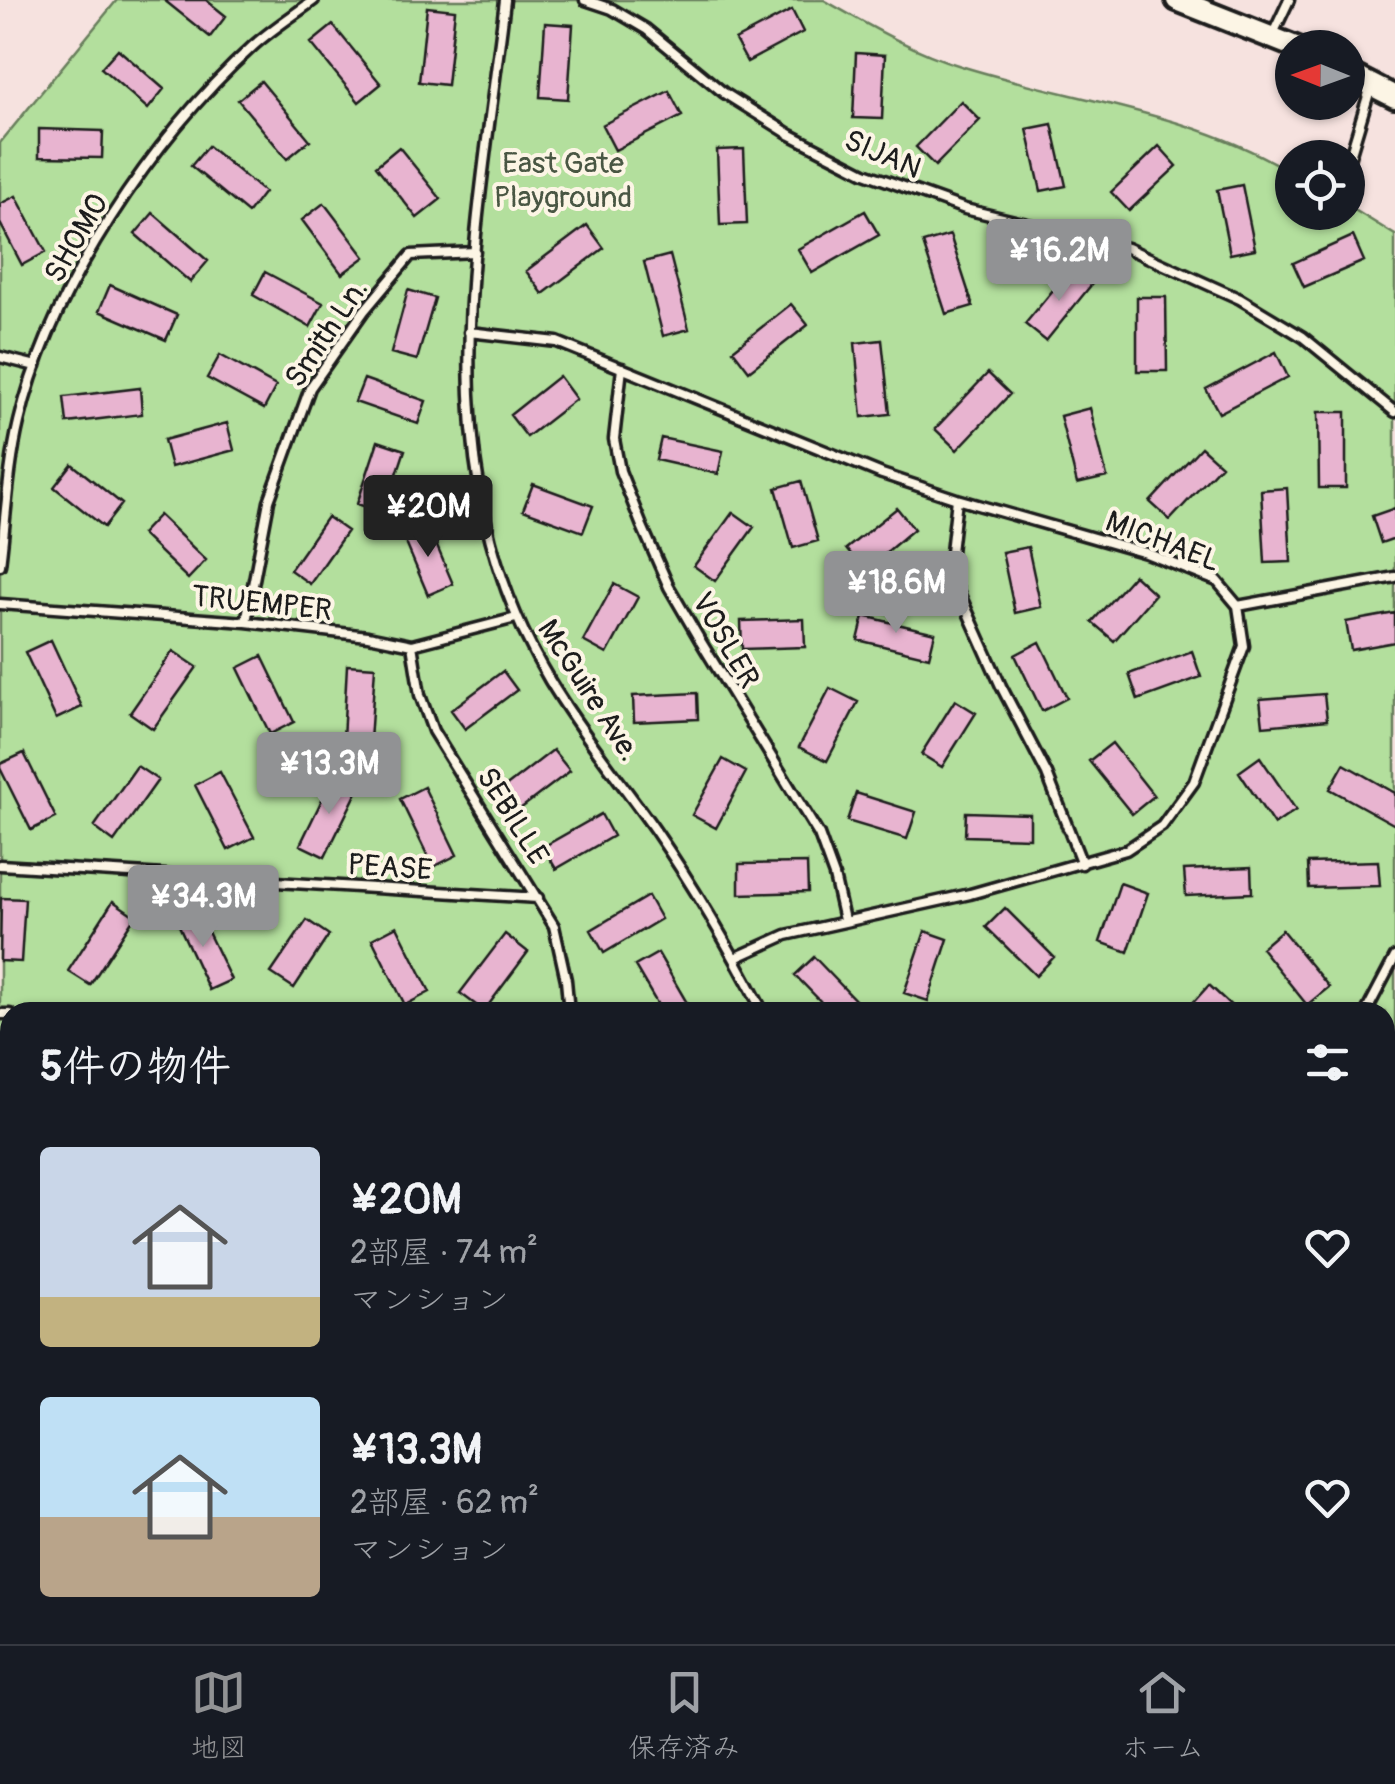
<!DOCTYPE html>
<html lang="ja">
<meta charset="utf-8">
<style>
:root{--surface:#171b24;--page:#242831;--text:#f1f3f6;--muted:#9ea1a6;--line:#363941;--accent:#919294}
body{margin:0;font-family:Pangolin,"Klee One",sans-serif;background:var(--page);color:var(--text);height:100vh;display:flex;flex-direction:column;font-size:38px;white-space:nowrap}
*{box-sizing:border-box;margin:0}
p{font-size:32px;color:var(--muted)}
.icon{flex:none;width:55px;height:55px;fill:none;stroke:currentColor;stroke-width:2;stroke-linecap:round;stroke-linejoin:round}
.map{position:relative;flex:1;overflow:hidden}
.panel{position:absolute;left:0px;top:1002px;width:1395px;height:642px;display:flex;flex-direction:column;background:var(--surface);border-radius:30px 30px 0 0;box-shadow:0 2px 8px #0004}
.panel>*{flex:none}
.needle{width:65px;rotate:271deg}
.controls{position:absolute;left:1275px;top:30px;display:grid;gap:20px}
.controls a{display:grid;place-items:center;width:90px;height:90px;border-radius:50%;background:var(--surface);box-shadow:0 2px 8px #0004;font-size:50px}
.price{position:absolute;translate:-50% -85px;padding:0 22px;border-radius:10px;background:var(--accent);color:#fff;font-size:32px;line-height:65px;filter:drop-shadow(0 2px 5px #0008)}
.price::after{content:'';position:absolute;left:50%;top:60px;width:30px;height:22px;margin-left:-15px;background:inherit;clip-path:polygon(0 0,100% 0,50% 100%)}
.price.on{background:#222;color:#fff}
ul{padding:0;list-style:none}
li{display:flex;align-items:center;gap:30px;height:250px;padding:0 40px}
li span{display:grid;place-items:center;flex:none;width:280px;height:200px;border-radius:10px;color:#555}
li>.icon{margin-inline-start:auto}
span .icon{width:120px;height:120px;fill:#fffc;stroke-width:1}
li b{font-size:42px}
h2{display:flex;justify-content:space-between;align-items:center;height:120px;padding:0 40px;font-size:42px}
.tab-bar{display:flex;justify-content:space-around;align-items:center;height:140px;border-top:2px solid var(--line);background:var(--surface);font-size:28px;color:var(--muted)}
.tab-bar a{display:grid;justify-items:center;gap:5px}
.tab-bar .on{color:var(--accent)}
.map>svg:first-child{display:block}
</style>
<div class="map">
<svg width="1395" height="1644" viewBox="0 0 1395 1644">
<rect width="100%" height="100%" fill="#f6e2df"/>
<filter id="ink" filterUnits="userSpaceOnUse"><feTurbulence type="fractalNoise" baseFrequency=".01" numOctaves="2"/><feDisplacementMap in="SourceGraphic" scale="20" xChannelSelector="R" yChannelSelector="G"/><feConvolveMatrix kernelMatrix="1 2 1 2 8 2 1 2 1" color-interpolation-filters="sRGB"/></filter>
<g filter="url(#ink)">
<path fill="#b3df9d" stroke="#687e5c" stroke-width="2.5" d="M117 0H824C868 25 912 51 961 66 1072 101 1191 111 1292 173V212H1348V206L1395 235V1273L1385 1280V1012H10V1635H939L941 1644H0V143Z"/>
<path fill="#e8b4d0" stroke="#1c1c1c" stroke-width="2.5" d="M164 0H206L226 16 210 37Z
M427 7 455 10 447 85 419 82Z
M792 10 803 32 747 62 735 40Z
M545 23 573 25 568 99 540 97Z
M333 25 381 84 359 102 311 43Z
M118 49 164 89 148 109 101 68Z
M856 53 885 55 882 119 853 118Z
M261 81 310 140 287 159 238 100Z
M669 91 682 116 615 150 602 125Z
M961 101 980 120 935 166 916 147Z
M1052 124 1066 186 1041 191 1027 129Z
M39 129 103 131 102 158 39 157Z
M208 146 264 192 248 213 191 166Z
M1159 146 1177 166 1129 211 1111 192Z
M399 147 441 199 417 218 376 166Z
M744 149 747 224 720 225 717 150Z
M1242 185 1255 249 1230 254 1217 190Z
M16 196 46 252 22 265 0 223V204Z
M324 203 365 257 342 274 302 220Z
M865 211 879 235 812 273 798 249Z
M153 213 208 261 190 282 135 234Z
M587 225 604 248 543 294 526 271Z
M950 235 973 306 946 314 923 243Z
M1353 236 1364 261 1304 287 1293 263Z
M670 255 689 329 663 336 644 262Z
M1072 267 1092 284 1046 341 1025 324Z
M265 272 323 303 310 327 253 295Z
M110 285 177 315 166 340 99 311Z
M408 290 435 298 417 360 391 353Z
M1137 297H1166L1167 371H1137Z
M791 304 808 325 749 371 733 350Z
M882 340 890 414 862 417 855 343Z
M1276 352 1288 377 1219 413 1206 389Z
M220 355 276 386 264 409 207 378Z
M988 373 1010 394 957 450 935 429Z
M559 376 576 399 527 437 510 415Z
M364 379 426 401 418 424 355 402Z
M140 388 142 414 67 423 64 397Z
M1090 408 1107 477 1077 484 1060 416Z
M1318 412H1346V488H1319Z
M227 423 234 450 171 467 164 440Z
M661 438 723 451 718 474 656 460Z
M378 441 405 450 384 513 357 504Z
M1201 447 1221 465 1170 520 1150 502Z
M72 464 122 504 104 527 54 487Z
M801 481 818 541 793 548 776 488Z
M533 484 593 506 583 532 523 510Z
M1287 488 1291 562 1265 563 1261 490Z
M897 508 914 529 864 571 846 549Z
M1395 508V538L1381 543 1372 516Z
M733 512 754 527 715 581 694 566Z
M159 515 206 560 188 579 141 534Z
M327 517 347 531 310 584 290 570Z
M428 525 453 584 428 595 403 536Z
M1028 547 1041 607 1015 613 1002 552Z
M1134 575 1155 594 1114 641 1092 622Z
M614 584 638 597 607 654 583 641Z
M1395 613V642L1351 650 1346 622Z
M864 616 935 633 929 657 858 640Z
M804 619 805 647 742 649 741 621Z
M51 640 82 707 56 719 25 652Z
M1040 642 1067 698 1042 711 1015 655Z
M173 651 197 667 153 729 130 713Z
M1192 651 1201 677 1138 700 1129 674Z
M262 656 294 722 270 734 238 668Z
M347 665 375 667 370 741 343 739Z
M503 671 517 690 465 729 451 710Z
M830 688 858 702 827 761 799 747Z
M697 693 698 719 634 722 633 696Z
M1324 694 1327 720 1263 726 1260 699Z
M955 700 976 713 942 767 921 754Z
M1112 743 1154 796 1132 814 1089 761Z
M553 750 570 771 520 809 504 788Z
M24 753 56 818 31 830 0 768V764Z
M1260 757 1296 810 1274 825 1239 772Z
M723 759 746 772 716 828 692 815Z
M1344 764 1395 793V825L1330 789Z
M137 766 158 780 114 842 94 827Z
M220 772 254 837 228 850 195 785Z
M333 777 358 790 325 857 300 845Z
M424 787 457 855 433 867 400 799Z
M856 793 916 812 907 839 847 821Z
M966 812 1030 814V838L965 836Z
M601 814 613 836 556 869 543 847Z
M1378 861 1380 886 1309 888 1308 863Z
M807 863 808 892 739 894V864Z
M1251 867 1252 893 1186 896 1184 870Z
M1120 883 1148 893 1128 952 1100 942Z
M648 896 661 919 604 953 591 930Z
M1 898 25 899 21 962 0 961Z
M113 901 135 916 90 985 68 971Z
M1005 908 1054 957 1036 976 986 927Z
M197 909 231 980 209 990 176 919Z
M307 920 329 935 294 988 271 973Z
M397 926 430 992 405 1005 372 939Z
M1282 930 1329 987 1307 1005 1261 948Z
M925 931 948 939 928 1001 904 993Z
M505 934 528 952 484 1011 460 993Z
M658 953 690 1008 683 1012H662L635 966Z
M814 957 859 1004 850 1012H831L795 975Z
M1209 985 1238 1012H1197L1190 1006Z"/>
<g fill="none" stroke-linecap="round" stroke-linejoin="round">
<defs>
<path id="service" d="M505 0C478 231 422 469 550 681 581 733 620 780 655 830 695 888 731 950 763 1012
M585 0 612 9 646 29 724 93 791 135 865 173 965 209 1127 248 1240 299 1303 337 1395 412
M1272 36 1289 0
M1348 163 1371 86
M469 332 557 342 882 474 957 499 1146 553 1217 581 1238 606 1244 646 1194 782 1162 826 1126 850 970 894 786 935 735 958
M0 357 36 366
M622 368 614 439 620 471 642 526 669 587 701 642 819 835 834 876 844 920
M957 499 950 561 957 588 1001 686 1047 774 1082 864
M0 565C6 518 8 468 19 422 50 289 153 137 253 46 272 29 294 15 314 0
M0 604 246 622 368 636 412 645 516 618
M1238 606 1395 577
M246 622 269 501 310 388 364 311 411 255 475 252
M412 645 420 695 433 731 554 926 566 980 569 1012
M0 865 538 898
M1366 1012 1395 957
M0 1014H10
M1385 1348H1395
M1385 1525 1387 1497
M940 1635 942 1644
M156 1644 158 1635
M504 1644V1635"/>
<path id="minor" d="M1385 1442H1395
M1385 1497H1395"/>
<path id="tertiary" d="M1177 0 1298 48
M1348 73 1395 97
M1385 1284 1395 1275
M968 1635 970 1644
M1313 1635 1314 1644"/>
</defs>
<use href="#service" stroke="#1c1c1c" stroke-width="15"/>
<use href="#minor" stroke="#1c1c1c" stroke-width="22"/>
<use href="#tertiary" stroke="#1c1c1c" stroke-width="28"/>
<use href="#service" stroke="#fcf5e5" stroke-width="8"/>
<use href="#minor" stroke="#fcf5e5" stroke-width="15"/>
<use href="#tertiary" stroke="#fcf5e5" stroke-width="20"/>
</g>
</g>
<g text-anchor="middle" stroke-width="8" stroke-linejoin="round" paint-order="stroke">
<g font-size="30" fill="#1c1c1c" stroke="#fcf5e5">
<text transform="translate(883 154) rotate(23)" y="10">SIJAN</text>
<text transform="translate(76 238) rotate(-60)" y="10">SHOMO</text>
<text transform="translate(326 333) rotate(-56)" y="10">Smith Ln.</text>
<text transform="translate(1163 541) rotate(21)" y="10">MICHAEL</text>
<text transform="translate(262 603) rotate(6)" y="10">TRUEMPER</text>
<text transform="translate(726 640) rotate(60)" y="10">VOSLER</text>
<text transform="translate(589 690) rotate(57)" y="10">McGuire Ave.</text>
<text transform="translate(513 816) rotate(58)" y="10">SEBILLE</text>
<text transform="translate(390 867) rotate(4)" y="10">PEASE</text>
</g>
<g font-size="30" fill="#495643" stroke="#fcf5e5">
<text x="563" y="173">East Gate<tspan x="563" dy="34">Playground</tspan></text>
</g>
</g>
</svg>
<div class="controls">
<a><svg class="needle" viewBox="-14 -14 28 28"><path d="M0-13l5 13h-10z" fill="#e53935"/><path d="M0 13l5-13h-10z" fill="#9ea1a6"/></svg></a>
<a><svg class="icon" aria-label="locate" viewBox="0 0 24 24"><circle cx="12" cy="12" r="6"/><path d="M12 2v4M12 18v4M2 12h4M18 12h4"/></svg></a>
</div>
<b class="price" style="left:1059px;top:304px">¥16.2M</b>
<b class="price on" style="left:428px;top:560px">¥20M</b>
<b class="price" style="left:896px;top:636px">¥18.6M</b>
<b class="price" style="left:329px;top:817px">¥13.3M</b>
<b class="price" style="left:203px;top:950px">¥34.3M</b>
<section class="panel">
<h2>5件の物件<svg class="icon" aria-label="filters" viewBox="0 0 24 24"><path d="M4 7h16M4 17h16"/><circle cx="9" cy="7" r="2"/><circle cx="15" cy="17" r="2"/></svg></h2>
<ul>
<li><span style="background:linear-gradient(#c9d6e8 75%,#c2b280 0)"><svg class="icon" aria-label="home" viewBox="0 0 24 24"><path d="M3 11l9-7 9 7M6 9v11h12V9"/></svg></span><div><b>¥20M</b><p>2部屋 · 74 m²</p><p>マンション</p></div><svg class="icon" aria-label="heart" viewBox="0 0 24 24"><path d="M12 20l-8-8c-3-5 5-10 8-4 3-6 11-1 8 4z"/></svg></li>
<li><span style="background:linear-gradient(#bfe0f5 60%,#b9a48a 0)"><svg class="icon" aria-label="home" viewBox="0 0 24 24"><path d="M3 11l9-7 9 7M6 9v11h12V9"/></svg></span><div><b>¥13.3M</b><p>2部屋 · 62 m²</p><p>マンション</p></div><svg class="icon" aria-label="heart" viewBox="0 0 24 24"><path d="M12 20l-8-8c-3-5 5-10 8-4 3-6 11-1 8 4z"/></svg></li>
</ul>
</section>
</div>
<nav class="tab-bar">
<a class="on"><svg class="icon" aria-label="map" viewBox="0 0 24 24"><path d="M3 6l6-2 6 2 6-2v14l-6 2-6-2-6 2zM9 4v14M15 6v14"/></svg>地図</a>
<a><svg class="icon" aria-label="saved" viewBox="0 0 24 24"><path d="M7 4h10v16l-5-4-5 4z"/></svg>保存済み</a>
<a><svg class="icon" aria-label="home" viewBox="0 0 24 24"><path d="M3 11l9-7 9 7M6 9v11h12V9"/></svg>ホーム</a>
</nav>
